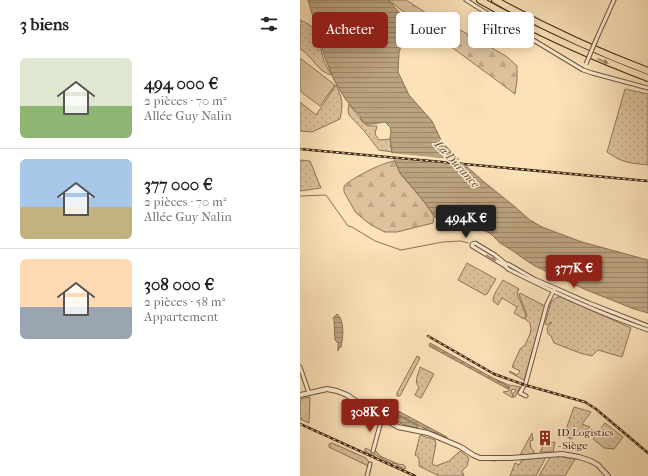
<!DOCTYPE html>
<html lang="fr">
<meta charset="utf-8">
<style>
:root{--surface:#fff;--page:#f6f6f6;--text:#222;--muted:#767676;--line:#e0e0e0;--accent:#8f2418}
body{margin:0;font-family:"IM FELL French Canon",serif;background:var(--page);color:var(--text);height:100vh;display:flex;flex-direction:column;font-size:15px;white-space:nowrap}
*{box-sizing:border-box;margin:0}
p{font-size:13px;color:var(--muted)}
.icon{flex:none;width:22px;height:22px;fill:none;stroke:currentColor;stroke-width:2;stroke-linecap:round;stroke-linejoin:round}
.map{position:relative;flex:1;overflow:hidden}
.drawer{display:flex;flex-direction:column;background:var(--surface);width:300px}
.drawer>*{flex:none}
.banner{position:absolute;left:12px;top:12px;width:276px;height:36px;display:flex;gap:8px}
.price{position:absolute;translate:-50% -34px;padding:0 9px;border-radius:4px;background:var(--accent);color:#fff;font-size:13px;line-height:26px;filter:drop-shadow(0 1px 2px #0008)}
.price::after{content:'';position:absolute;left:50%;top:24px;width:12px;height:9px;margin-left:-6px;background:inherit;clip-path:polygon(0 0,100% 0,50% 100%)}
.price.on{background:#222;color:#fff}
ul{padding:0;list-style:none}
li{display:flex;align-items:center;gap:12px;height:100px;padding:0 20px}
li+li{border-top:1px solid var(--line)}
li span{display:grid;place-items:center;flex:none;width:112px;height:80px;border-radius:6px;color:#555}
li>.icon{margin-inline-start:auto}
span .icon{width:48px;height:48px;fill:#fffc;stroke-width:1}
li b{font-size:17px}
h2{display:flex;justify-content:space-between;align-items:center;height:48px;padding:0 20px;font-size:17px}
.pill{padding:0 14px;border-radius:6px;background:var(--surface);box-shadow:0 2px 10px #0003;font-size:14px;line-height:36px}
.pill.on{background:var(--accent);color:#fff}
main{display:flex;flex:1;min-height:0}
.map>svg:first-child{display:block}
</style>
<main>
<section class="drawer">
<h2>3 biens<svg class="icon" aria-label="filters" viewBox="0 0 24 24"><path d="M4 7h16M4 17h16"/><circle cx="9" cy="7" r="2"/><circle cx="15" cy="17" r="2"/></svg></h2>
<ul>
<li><span style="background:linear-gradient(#dfe7d0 60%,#8fb573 0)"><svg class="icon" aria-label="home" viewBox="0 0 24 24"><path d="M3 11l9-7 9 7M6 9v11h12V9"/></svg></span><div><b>494 000 €</b><p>2 pièces · 70 m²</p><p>Allée Guy Nalin</p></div></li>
<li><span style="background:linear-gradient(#a9c7e8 60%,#c2b280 0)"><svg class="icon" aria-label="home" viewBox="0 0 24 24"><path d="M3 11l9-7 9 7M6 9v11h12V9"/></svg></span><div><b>377 000 €</b><p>2 pièces · 70 m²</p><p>Allée Guy Nalin</p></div></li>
<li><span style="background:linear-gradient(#ffd9b3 60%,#9aa5b1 0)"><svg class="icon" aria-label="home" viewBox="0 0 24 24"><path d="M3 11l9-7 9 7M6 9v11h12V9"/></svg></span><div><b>308 000 €</b><p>2 pièces · 58 m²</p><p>Appartement</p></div></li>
</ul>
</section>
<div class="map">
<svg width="348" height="476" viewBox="0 0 348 476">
<defs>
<pattern id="grass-dots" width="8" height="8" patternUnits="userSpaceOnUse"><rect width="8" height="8" fill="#dcc29d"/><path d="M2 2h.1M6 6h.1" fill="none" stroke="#bea786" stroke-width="1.8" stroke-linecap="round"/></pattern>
<pattern id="forest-firs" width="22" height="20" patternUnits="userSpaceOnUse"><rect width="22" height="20" fill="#dcc29d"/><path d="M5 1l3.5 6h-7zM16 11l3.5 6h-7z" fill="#bea786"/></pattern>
<pattern id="water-rules" width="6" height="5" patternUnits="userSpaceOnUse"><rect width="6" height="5" fill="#bca380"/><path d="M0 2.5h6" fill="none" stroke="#9a8567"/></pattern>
</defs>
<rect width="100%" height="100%" fill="#fce2b9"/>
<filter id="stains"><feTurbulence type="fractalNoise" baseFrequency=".005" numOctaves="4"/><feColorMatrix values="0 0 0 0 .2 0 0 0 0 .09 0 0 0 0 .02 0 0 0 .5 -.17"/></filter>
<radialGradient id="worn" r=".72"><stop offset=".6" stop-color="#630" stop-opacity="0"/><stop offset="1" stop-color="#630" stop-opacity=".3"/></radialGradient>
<path fill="url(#grass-dots)" stroke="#8e7558" d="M0 20C3 22 8 23 11 26 20 33 20 48 23 58 25 64 28 70 32 75 19 74 11 54 0 49Z
M36 85C43 99 43 104 40 119L12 132 0 131V102L16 115Z
M325 89 348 94V165C330 163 322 163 307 152Z
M49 104C52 108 63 124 66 125 69 126 73 126 77 126L75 134 79 140 90 139 92 152 79 150 65 132 49 115 48 110Z
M0 160 10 161 21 188 0 191Z
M167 263 196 279 187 294 185 295 158 280Z
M203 280 219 289 217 293 226 315 224 319 214 313 217 307 202 298 198 305 193 301C193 294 199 287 203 280Z
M220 293 245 306 224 380 209 372 210 371 217 375 219 373 220 371 212 367 220 349 225 345 230 334 231 329 230 323 225 319 227 315 219 294Z
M257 297H261L331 328 322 357 298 350 292 356 280 353 254 343 251 336 248 334 247 328 252 322 247 325 245 324 251 302Z
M117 356 119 357 120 358 100 396H97V393Z
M120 367 134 374 121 398 115 395 119 387C113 381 119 374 120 367Z
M195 379 209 385 220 387 215 397H213V393L216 391V389L211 390 213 397H211L203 392 209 391V387L195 380Z
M10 397 9 423 0 419V399Z
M274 407 291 412 282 424 290 427C286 432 277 435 271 439L264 435Z
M305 423 323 437 314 449 304 448 293 439Z
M232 433 233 440 230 441 231 448 234 451V454L220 455Z
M120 435 135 440 136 444 132 464 136 466 149 461 160 451 169 458 167 466 162 471 164 476H139L119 466C119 461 120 457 115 455Z
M255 442 253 452H240L244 444Z
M32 443 66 458 69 462 68 466 29 447V444Z
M65 448 74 452 75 450 80 456 98 464 104 465 106 468 105 469 97 466V464L93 463V464L77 456 75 454 74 456 65 451Z
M252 456H259L275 459 265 476H239L250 457Z
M246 457 236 476H210L215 463 219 465 222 460Z"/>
<path fill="url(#forest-firs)" stroke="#8e7558" d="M88 0H106L134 18 162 31 206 56 217 66V80L215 94Z
M95 161 100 173 125 203 134 216 133 223 97 232H85L71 225 56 213 44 192V186C52 178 83 162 95 161Z"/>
<path fill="#dcc29d" stroke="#8e7558" d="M0 58 35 85 20 106 0 91Z"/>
<path fill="url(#water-rules)" stroke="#8a7254" d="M8 0H88L107 21 104 35 99 53 98 72 109 95 132 121 142 142 156 157 183 181 214 206 230 220 242 227 282 242 348 260V313L334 309 284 289 235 266 227 261 213 251 200 243 190 233 167 224H164L149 225 146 223 141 221 134 216 125 203 100 173 95 161 92 152 90 139 91 131 90 127 85 122 72 124H67L65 123 62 121 60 116 46 100 34 80 25 58Z
M37 314C45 320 43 338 41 347L38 349V351V343L35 340 34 320 33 318Z
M130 343 209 387V388L208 389 129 346Z
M89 406 147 437V438L129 431 88 409Z
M88 410 118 426V428C107 426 95 423 87 415Z"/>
<path fill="#fce2b9" d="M90 153 162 160 169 166 92 159Z"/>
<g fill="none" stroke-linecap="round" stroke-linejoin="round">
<path stroke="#8a7254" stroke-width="1" d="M0 196 26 195 48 226 52 227 75 241 101 250 143 242 161 241 168 243
M160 449 164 452
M181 460 195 461"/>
<defs>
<path id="minor" d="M166 0 207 26 230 38 283 70 292 73 348 88
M296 40 314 0
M206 265V267L208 269C253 292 299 313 348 330
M206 265 208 264 234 279 255 288 289 303 348 326
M205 266 172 246V244L175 243 195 255 206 264
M0 367 9 393
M226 396 220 393 226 382 247 304 254 290
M73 451 82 418
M67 476 70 464"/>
<path id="tertiary" d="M0 395 27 389 37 391 47 395 75 414 98 427 128 433 161 447 173 455 180 458H211L262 454 279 457 291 461 298 465 308 476"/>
<path id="motorway" d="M180 0C234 31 290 56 348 78
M195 0C245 28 295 51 348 71"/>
</defs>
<use href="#minor" stroke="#6e563c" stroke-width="5"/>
<use href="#tertiary" stroke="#6e563c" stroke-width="6"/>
<use href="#motorway" stroke="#3f2812" stroke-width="8"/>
<use href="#minor" stroke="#fdecd2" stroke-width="3"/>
<use href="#tertiary" stroke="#fdecd2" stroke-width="4"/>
<use href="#motorway" stroke="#fce2b9" stroke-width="6"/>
<defs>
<path id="rail" d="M0 149 348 181
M128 336 194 374 225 385 285 402 296 409 348 453
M0 424 115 476"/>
</defs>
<use href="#rail" stroke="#3f2812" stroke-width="2.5"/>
<use href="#rail" stroke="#fdecd2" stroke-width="1" stroke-dasharray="3" stroke-linecap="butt"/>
<defs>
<path id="minor-bridge" d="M286 64 296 40"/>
</defs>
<use href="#minor-bridge" stroke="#6e563c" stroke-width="5" stroke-linecap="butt"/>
<use href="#minor-bridge" stroke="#fdecd2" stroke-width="3"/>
</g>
<defs><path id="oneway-solid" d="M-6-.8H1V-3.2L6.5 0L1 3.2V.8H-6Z"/></defs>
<use fill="#9e8566" href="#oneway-solid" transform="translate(303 61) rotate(23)"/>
<use fill="#9e8a72" href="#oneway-solid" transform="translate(191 258) rotate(31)"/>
<defs>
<symbol id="building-bare" viewBox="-9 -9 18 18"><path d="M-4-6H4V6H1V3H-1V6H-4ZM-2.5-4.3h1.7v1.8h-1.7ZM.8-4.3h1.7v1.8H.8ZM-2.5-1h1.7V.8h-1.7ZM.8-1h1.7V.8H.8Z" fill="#8f2418" stroke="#fdecd2" stroke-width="2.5" paint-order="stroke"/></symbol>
</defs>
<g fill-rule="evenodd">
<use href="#building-bare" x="234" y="427" width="22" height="22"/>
</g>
<g text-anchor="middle" stroke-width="3" stroke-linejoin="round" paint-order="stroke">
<g font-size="11" fill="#3f2812" stroke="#fdecd2" text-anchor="start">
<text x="257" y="436">ID Logistics<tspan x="257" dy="13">- Siège</tspan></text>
</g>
<g font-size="12" font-style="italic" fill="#644d33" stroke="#fdecd2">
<text transform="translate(157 164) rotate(47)" y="4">La Durance</text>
</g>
</g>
<rect width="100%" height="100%" filter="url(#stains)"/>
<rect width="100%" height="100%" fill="url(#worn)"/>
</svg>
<b class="price on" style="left:166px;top:239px">494K €</b>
<b class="price" style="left:274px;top:289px">377K €</b>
<b class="price" style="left:70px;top:433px">308K €</b>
<div class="banner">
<a class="pill on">Acheter</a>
<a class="pill">Louer</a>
<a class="pill">Filtres</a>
</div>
</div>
</main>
